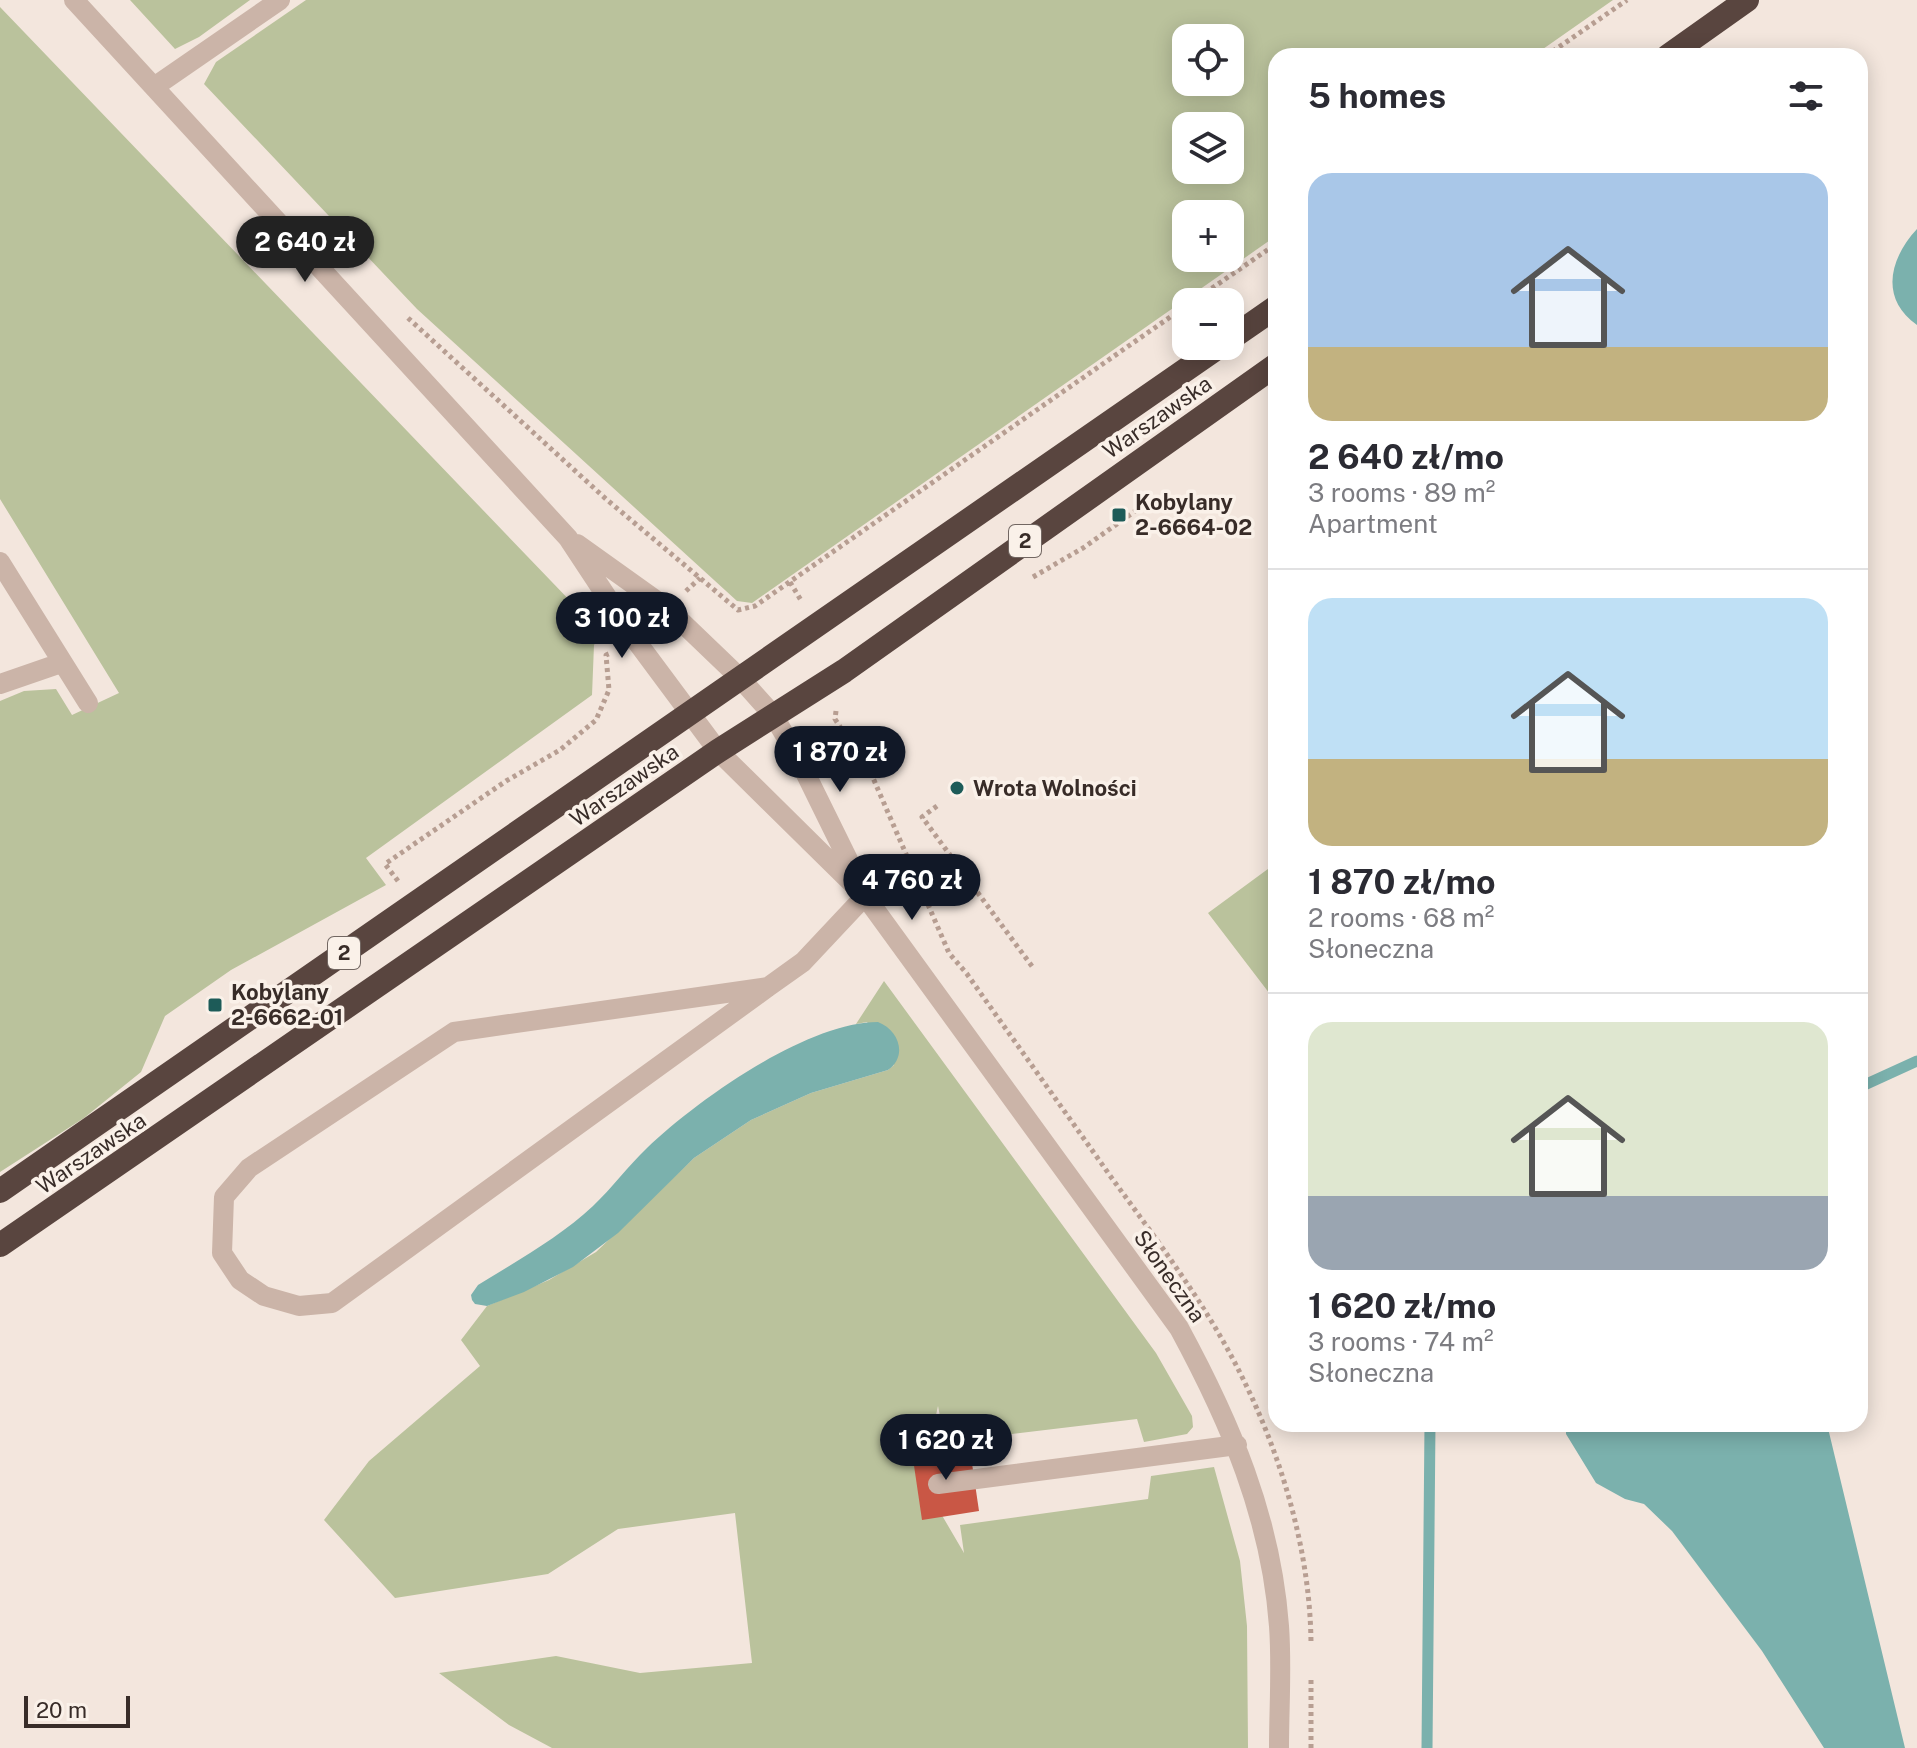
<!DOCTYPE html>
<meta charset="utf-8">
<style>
:root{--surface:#fff;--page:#f7f7f7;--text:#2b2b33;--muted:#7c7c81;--line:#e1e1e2;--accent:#111827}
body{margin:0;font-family:"Public Sans",sans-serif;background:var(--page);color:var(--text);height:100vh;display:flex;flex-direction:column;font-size:30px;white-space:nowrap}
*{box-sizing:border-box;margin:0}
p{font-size:26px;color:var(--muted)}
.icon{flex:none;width:44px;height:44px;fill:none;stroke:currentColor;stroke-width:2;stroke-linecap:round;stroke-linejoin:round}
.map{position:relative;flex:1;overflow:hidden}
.panel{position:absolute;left:1268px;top:48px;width:600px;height:1384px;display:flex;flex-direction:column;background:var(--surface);border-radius:24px;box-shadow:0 4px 20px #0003}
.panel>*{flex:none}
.tools{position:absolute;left:1172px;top:24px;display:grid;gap:16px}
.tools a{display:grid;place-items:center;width:72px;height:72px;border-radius:16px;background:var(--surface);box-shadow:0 4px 20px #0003;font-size:40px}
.scale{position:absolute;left:24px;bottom:20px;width:106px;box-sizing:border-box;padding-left:8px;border:4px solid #382c28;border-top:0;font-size:22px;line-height:28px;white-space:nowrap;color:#382c28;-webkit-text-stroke:6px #faf1e9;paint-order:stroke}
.price{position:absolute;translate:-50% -68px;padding:0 18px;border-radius:28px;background:var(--accent);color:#fff;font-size:26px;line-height:52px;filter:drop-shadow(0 2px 4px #0008)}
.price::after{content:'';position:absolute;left:50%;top:48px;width:24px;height:18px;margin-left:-12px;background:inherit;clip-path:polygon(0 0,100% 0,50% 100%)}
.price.on{background:#222;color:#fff}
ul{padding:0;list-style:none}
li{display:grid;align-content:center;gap:16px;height:424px;padding:0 40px}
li+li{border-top:2px solid var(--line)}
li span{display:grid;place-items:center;height:248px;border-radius:24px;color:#555}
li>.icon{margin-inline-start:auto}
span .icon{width:144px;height:144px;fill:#fffc;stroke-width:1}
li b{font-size:34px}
h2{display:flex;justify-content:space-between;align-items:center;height:96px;padding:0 40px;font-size:34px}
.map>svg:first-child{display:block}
</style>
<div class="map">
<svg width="1917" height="1748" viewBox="0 0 1917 1748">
<rect width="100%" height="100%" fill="#f3e6dd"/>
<path fill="#bac29c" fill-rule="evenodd" d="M130 0H250L199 37 175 49Z
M306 0H1613L1533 56H1276V236L752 603 737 601 417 309 204 84 216 62ZM1230 38V82H1186V38ZM1230 126V170H1186V126ZM1186 214H1230V258H1186Z
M0 7 601 633 594 645 592 695 366 858 386 885 231 970 165 1016 141 1072 84 1118 0 1172V701L24 691 56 689 72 715 119 693 0 499Z
M1276 863V1002L1208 913Z
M884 981 1156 1353 1192 1416 1193 1427 1187 1434 1144 1442 1137 1419 945 1442 938 1406 929 1447 940 1512 964 1553 960 1525 1148 1499 1151 1476 1214 1467 1240 1561 1247 1626 1248 1748H552L509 1725 439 1673 556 1656 640 1673 752 1663 735 1513 618 1529 548 1574 395 1598 324 1520 369 1461 480 1366 461 1340 487 1306 549 1280 596 1252 694 1158 751 1120 811 1093 888 1070 894 1065 867 1022 856 1024Z"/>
<path fill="#7bb1ad" d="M1917 229V325C1879 298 1890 258 1917 229Z
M878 1022C899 1030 908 1056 888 1070L811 1093 751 1120 694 1158 618 1233 573 1267 524 1292 487 1306 475 1304 472 1300 471 1295 478 1285C517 1261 560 1237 593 1206 612 1188 628 1166 647 1148 697 1100 807 1022 878 1022Z
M1566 1424H1827L1905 1748H1824L1762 1651 1672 1531 1644 1504 1625 1499 1596 1483 1566 1434Z"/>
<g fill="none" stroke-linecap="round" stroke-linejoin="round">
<path stroke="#7bb1ad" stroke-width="11" d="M1860 1087 1917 1061
M1427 1748 1430 1424"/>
</g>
<path fill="#c95745" d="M969 1443 979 1511 922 1520 912 1452Z"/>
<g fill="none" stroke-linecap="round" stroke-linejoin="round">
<path stroke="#b79e92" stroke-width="5" stroke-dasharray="4 4" stroke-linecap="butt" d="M1546 56 1627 0
M1192 302 1276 244
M408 318 606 499 738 610 755 606 1186 306
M1033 577 1083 548 1155 497
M790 582 802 602
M686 591 700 578
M836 711 835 719 873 778 949 953 967 974C1015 1042 1063 1109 1111 1177 1143 1221 1176 1265 1205 1311 1266 1407 1310 1529 1311 1643
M937 806 922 817 1034 969
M398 881 385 864 506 781 560 750 596 720 609 690 606 655 611 653
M1311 1748V1677"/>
<path stroke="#cbb4a8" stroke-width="20" d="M74 0 568 538 634 638 718 751 865 896 1179 1328C1230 1422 1271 1517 1279 1626 1282 1666 1279 1708 1279 1748
M154 87 280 0
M577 544 668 609 740 678 773 715 796 754 859 882
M0 562 88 703
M0 684 61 663
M768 987 454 1032 249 1168 224 1197 222 1253 240 1280 264 1296 299 1306 332 1303 768 987 803 962 865 896
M938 1484 1237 1445"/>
<path stroke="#59453f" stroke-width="24" d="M1668 56 1747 0
M1230 339 1276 307
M0 1191 1220 346
M0 1245 718 751 844 671 1276 365"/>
</g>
<g fill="#1d5b58" stroke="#faf1e9" stroke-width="3">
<rect x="1111" y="507" width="16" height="16" rx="4"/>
<circle cx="957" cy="788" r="8"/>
<rect x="207" y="997" width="16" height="16" rx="4"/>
</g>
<g text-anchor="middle" stroke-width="7" stroke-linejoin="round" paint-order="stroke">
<g fill="#faf1e9" stroke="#726762" stroke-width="2">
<rect x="1009" y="525" width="32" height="32" rx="6"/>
<rect x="328" y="937" width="32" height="32" rx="6"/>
</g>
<g font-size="20" font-weight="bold" fill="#382c28">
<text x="1025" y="548">2</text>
<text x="344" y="960">2</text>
</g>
<g font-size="22" fill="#382c28" stroke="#faf1e9">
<text transform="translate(1157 417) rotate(-35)" y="8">Warszawska</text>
<text transform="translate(624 785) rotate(-35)" y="8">Warszawska</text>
<text transform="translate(91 1153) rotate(-34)" y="8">Warszawska</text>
<text transform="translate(1170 1276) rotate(55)" y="8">Słoneczna</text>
</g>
<g font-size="22" font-weight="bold" fill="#382c28" stroke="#faf1e9" text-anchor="start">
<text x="1135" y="510">Kobylany<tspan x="1135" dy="25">2-6664-02</tspan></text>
<text x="973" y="796">Wrota Wolności</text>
<text x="231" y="1000">Kobylany<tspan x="231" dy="25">2-6662-01</tspan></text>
</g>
</g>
</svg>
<div class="tools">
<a><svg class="icon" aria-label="locate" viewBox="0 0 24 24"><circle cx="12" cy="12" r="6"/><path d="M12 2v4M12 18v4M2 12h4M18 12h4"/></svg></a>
<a><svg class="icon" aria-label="layers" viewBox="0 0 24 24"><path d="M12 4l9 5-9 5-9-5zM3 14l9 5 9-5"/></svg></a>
<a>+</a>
<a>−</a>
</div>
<div class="scale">20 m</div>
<b class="price on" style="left:305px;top:284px">2 640 zł</b>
<b class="price" style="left:622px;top:660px">3 100 zł</b>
<b class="price" style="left:840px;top:794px">1 870 zł</b>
<b class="price" style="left:912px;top:922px">4 760 zł</b>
<b class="price" style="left:946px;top:1482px">1 620 zł</b>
<section class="panel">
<h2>5 homes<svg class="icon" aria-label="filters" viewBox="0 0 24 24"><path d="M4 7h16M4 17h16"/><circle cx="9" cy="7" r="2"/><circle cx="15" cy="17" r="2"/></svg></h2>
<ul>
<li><span style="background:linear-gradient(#a9c7e8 70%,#c2b280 0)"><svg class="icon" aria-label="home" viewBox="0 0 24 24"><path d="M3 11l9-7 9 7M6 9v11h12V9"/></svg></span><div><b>2 640 zł/mo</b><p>3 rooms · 89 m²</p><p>Apartment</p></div></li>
<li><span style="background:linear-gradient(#bfe0f5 65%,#c2b280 0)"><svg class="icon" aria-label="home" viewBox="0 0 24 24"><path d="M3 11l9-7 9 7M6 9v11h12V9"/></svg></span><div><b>1 870 zł/mo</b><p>2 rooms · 68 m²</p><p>Słoneczna</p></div></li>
<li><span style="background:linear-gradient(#dfe7d0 70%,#9aa5b1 0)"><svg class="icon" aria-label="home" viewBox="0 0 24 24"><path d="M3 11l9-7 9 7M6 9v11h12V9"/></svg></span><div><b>1 620 zł/mo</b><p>3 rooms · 74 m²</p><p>Słoneczna</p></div></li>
</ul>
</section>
</div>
